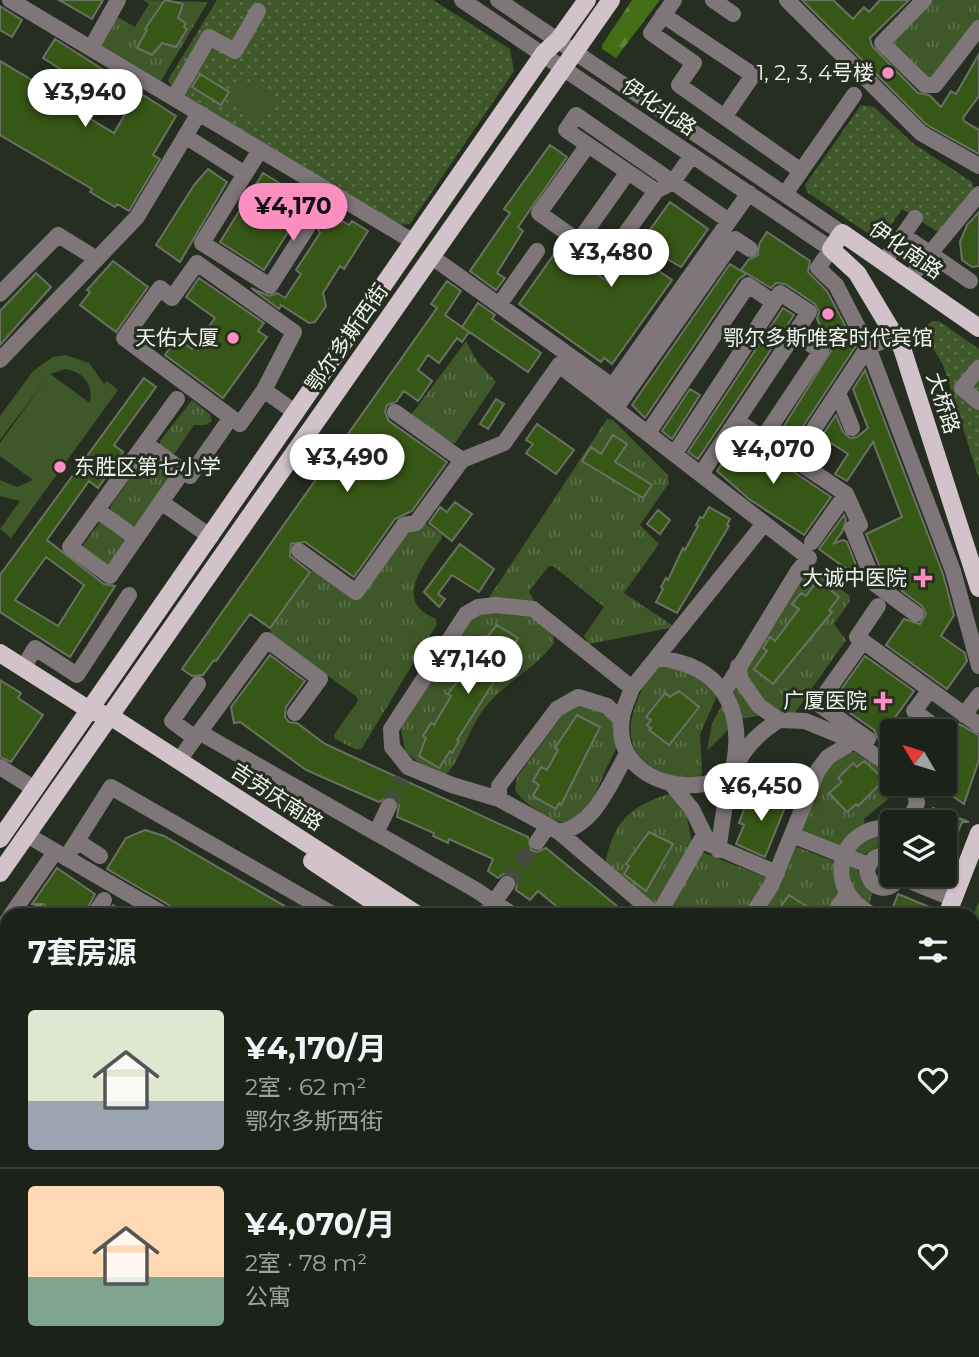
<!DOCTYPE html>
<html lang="zh">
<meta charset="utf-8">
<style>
:root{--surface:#1c2219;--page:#292f26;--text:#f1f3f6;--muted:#a0a4a2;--line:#3a3f38;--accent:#fc8fc1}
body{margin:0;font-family:Montserrat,"Noto Sans SC",sans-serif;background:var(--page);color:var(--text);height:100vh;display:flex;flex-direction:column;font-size:26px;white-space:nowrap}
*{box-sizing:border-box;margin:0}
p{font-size:23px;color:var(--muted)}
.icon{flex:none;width:38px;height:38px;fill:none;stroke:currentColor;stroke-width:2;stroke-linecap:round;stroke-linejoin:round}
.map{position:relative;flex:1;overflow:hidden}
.sheet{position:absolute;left:0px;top:908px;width:980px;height:450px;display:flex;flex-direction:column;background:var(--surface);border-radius:21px 21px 0 0;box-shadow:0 2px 5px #0004,0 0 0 2px var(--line)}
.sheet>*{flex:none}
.needle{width:46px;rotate:308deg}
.controls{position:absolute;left:880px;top:719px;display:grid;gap:14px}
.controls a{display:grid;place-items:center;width:77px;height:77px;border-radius:7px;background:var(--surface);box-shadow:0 2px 5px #0004,0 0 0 2px var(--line);font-size:35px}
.price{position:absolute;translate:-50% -60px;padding:0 16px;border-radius:24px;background:#fff;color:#222;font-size:23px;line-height:46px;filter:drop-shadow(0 2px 4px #0008)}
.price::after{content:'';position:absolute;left:50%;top:42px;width:21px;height:16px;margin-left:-10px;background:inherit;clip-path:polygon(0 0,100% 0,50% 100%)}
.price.current{background:var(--accent);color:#111}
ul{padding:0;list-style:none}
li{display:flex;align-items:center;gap:21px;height:175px;padding:0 28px}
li+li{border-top:2px solid var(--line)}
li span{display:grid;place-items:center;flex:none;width:196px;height:140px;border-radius:7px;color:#555}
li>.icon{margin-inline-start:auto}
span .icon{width:84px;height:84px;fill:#fffc;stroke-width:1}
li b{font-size:30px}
h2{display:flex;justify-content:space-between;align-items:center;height:84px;padding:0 28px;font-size:30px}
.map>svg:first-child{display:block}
</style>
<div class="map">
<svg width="979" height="1357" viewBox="0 0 979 1357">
<defs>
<pattern id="grass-tufts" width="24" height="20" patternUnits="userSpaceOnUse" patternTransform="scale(1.75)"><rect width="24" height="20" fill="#3f582a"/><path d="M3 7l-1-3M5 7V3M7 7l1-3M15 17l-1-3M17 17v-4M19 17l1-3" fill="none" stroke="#5b7149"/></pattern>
<pattern id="forest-firs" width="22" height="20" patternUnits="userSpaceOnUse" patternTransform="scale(1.75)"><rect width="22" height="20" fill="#446e15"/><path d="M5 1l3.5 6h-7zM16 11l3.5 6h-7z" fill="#5f8337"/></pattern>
<pattern id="park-dots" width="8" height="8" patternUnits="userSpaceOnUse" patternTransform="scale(1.75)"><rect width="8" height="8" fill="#3f582a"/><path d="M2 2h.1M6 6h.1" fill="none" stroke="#5b7149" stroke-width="1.8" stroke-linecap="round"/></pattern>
</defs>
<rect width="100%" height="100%" fill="#262d21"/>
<path fill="url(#grass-tufts)" d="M143 0 208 2 161 81 99 44 116 16 135 27 149 4Z
M932 0H979V20L933 78H927L894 46V40Z
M466 341 477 361 496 382 455 443H449L411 415Z
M192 400 210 414 212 421 206 425H194L175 453 170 454 160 447V441Z
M607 419 613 420 668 475 669 483 640 525 659 544 624 593 675 627 589 644 584 636 604 607 553 566H549L529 591 535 603 488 599Z
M147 454 174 473 137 526 132 527 111 511 110 507Z
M104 521 126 537V541L109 565H104L83 551V545L100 522Z
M425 523 441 534 442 538C425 564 391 601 436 619L437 624 362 748 357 750 335 739 334 735 358 701 356 696 272 636 270 629 312 570 354 596 405 530Z
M809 570 819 573 850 596V601L834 624 846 640 794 714C767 715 757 694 744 673L800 575Z
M488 611C510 612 555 612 554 643 535 670 503 683 483 710 472 724 456 768 446 774L425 768 405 751 401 729 468 621Z
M655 664C679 665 706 674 717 696L700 734 702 774 699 777C685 781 669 776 656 769 610 745 637 698 655 664Z
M738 684 759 715 758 716 740 719 732 696Z
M723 703 732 726 707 751 712 723Z
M577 705C590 707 613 715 618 730 622 743 610 760 605 771 593 799 581 839 544 815 532 807 523 802 515 790L517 777 566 711Z
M844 752H855L892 777V784H903L909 790 905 797 895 793 864 819 865 826 841 847 800 830 826 767Z
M669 794 685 807 692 843 659 904H654L605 864C614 822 628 807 669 794Z
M876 835 892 836V847L879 846 864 855 853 852 855 847Z
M794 846 834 861 843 894 828 915H758Z
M700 853H705L767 878 748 915 669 914 668 909Z
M848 866 858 870 862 883 873 892 869 904 853 891Z
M177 1351H213L211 1357H175Z"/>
<path fill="url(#forest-firs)" d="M632 0H660L616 58 602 49V45Z
M7 1129V1177L0 1174V1139Z
M0 1283 7 1284V1326L0 1321Z
M639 1351H687L700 1357H653Z"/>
<path fill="url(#park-dots)" d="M217 0H433L510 49 514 71 410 224 396 225 172 89 168 80Z
M861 105 874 107 914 144 972 182 974 189 942 230 936 231 902 209 882 238 876 239 807 192 805 185Z
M932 321H939L979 349V479L943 365 924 333 926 326Z
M979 901V1111L973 1119V917Z"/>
<path fill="#3f582a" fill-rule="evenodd" d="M242 78 276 99 261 122 228 102Z
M66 355 89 363 104 384 107 381 118 390 11 538 0 529 20 501 0 496V480L17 487 33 480 0 456V443L47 378 0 440V416L33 371 53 357ZM65 369C84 372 93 384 90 403L50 374Z"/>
<path fill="#598530" d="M704 1351H799L794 1357H719Z"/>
<path fill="#375716" stroke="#6a7264" stroke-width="2" fill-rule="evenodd" d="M59 0H103L92 19Z
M165 0 183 4 178 18 186 23 184 27 187 29 176 47 162 43 152 55 137 48 147 30 145 29Z
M802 0H833L853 19 864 7 869 12 880 0H909L870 38 872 46 918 93 929 95 941 107 951 91 956 94 979 54V96L963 118 964 121 979 130V154L927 125Z
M0 6 22 20 12 37 0 30Z
M55 39 176 116 153 155 160 159 129 211 117 204 115 207 90 192 92 189 0 135V61L35 82 34 85 114 133 127 111 43 58Z
M200 74 229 92 221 105 192 87Z
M550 145 567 157 518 227 523 231 497 273 505 278 496 290 470 271 510 213 504 209Z
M208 169 227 182 180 262 156 245 194 185Z
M263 173 349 225 352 221 368 231 344 269 340 266 323 293 326 306 315 322 309 323 281 305 279 309 251 288 269 296 277 293 285 298 301 274 296 270 320 233 313 220 297 218 264 270 220 242Z
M670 202 708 229 681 267 650 249 643 260 672 280 612 364 604 358 601 362 519 304 559 247 611 284Z
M979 212V266L972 267 962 260 960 242 967 225Z
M767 232 810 261 808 272 827 291 856 346 792 443 779 434 831 351 817 319 819 312 815 304 785 284 776 283 771 288 741 270 749 259 758 255 759 244Z
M113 261 148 287 116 332 80 305 90 292 87 290Z
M730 264 746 274 739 279 645 418 632 405Z
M36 273 51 287 0 345V311Z
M199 278 264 323 258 331 267 337 223 398 165 355 177 338 192 349 215 318 186 297Z
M447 281 461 291 445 315 469 332 462 342 457 338 439 363 428 355 418 370 432 381 418 401 404 391 396 402 387 405 385 412 389 421 447 462 412 511 395 519 354 577 305 542 291 544 290 556 310 572 270 628 250 614 216 661 214 660 203 675 192 676 182 669 437 308 431 304Z
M478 303 495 315 492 319 541 353 528 372 462 327Z
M783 308 794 315 698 459 688 452Z
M865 370 943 574 954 615 941 636 965 653 967 661 947 689 886 645 904 619 920 624 926 614 922 606 902 591 895 573 884 577 866 534 902 517 873 442 847 481 835 474 848 454 831 443 818 463 808 456 836 415 843 432 850 438 857 437 868 428 853 389Z
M144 378 156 387 114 445 123 452 98 488 89 481 47 540 104 584 115 586 70 657 0 612V575ZM46 557 84 585 58 626 15 600Z
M690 389 700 395 672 439 662 431Z
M496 399 504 404 488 429 480 424Z
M537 424 574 450 556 474 526 453 533 444 526 440Z
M613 435 627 444 615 462 652 485 643 498 582 461 591 447 601 454Z
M741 436 831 497 804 535 749 499 717 471Z
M455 502 472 514 452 541 429 523 440 507 447 512Z
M709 507 730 519 727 525 729 526 677 613 656 602 663 589 661 587 666 578 668 580 683 548 685 550 698 526 696 525 700 517 703 518Z
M658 510 670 520 660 534 647 524Z
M844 515 846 520 842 532 834 543 843 540 847 542 856 565 851 572 819 549Z
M460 544 494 569 479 592 452 575 438 594 445 599 439 607 424 592Z
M818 580 839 597 829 610 832 612 773 684 754 669 767 651 763 648 770 637 775 641 799 609 792 604 801 593 806 596Z
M497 625 518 638 510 650 513 652 457 740 459 741 452 753 450 751 439 768 419 756 426 738 423 736 431 723 434 725 451 696 448 694 471 663 484 636 486 638Z
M270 655 305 681 286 707 285 717 289 722 297 723 325 744 528 837 531 850 537 852 546 848 628 915H567L538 891 530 900 516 890 517 880 512 875 503 874 498 878 488 871 493 859 449 839 448 843 433 836 434 833 397 817 399 805 394 797 388 796 379 802 306 770 240 722 234 723 231 707Z
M865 656 914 691 894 719 912 732H892V749L878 739 874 730 833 701Z
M0 680 21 693 18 698 43 715 11 762 0 757Z
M679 691 699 707 669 745 649 730 651 728 647 725 651 720 646 717 665 693 670 697Z
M577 715 600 727 561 805 559 803 556 809 533 796 539 785 533 781 541 767 547 770 558 750 555 748Z
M959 724 979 735V760L964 804 935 784H945V755L948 758Z
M864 761 883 778 878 782 880 784 858 806 856 804 847 812 829 793 842 782 838 778 853 763 857 767Z
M758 791 788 800 765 857 736 844 744 825 739 823 745 807 751 809Z
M933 808 969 822H962L945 864V822H927Z
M145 830 164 836 300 915H186L107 869 126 838Z
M649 832 673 844 646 891 624 874 629 866 626 864Z
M57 868 95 894 84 915H48L44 904H32Z
M898 894 932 908 929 915H890Z
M789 895 811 909 807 915H775Z
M113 905 128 915H106Z"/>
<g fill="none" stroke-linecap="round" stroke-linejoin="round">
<path stroke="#444b40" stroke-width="16" stroke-dasharray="16 8" stroke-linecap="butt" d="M389 806 402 779
M507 884 537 842"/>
<path stroke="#7e7679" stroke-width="16" d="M10 0 414 242
M462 0 831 249 818 268 836 285 868 347 953 571 979 666
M498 0 842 233
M674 0 651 33 694 63 679 85 801 171
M713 0 733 14
M787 0 921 133 979 166
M924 0 882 43 925 85H935L979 28
M663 15 753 75 725 116
M91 48 118 0
M174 98 209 37 235 51 258 11
M185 136 245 174 260 150
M588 145 539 213 606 261 656 191 673 182 692 155
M245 174 202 243 270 286 307 228
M656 191 566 130 576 115 729 221
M785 194 854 95
M903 235 970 281
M579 241 628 172
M432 257 612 386
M884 262 915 218
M909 279 979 194
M0 294 58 235 97 259
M499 305 537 251
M0 360 137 217 199 113
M979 368 962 388 979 402
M264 390 294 332 197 263 172 298 160 288 124 338 240 424 264 390 296 413
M838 393 852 428
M604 398 749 193
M616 408 735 239 750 249
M395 412 462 460 504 443 559 365 809 558 798 571 724 692
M737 421 846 494 860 525 852 528 875 584 916 614
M648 433 748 285 773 302
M763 438 821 351 795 334
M145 443 183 471
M679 447 780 293 809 312 705 468
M794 459 868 347 895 336
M161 502 110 576 70 547 177 399
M97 510 136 538
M211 537 161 502 183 471 190 476 225 426
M812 542 846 494
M299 551 356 592 404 525 416 523 462 460
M878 606 857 637 979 725
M863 641 818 704 868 739
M656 658C721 664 746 708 733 769 724 774 714 782 704 784 663 791 614 767 622 718 623 708 629 697 632 688L763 525
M738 666 741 680 759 706 779 720 805 721 854 741 892 767
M23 668 35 648 77 675 129 595
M632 688 533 609 496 605 478 607 466 614 391 729 392 747 408 767 452 785 499 799 559 832 656 915
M930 690 914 711 942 732
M964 715 979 695
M199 732 476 890 513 915
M195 738 172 721 198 684
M179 760 267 640 320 679 295 713
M0 767 35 789
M672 785 692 809 709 844 777 873
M499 799V786L557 709 578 697 607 706 621 720
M909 822 917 803 913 784
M559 832C595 826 610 783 627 754
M376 833 389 806
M27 835 165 915
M792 835 868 865
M77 841 100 856
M537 842 548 826
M718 850C728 792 725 754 779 720
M892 857C881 852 871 857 867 870 869 890 892 895 900 875
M66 858 111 787 334 915
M900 877 954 899
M871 914C822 889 837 825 892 827
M11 915 55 852
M36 915 38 912
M94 915 104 900
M485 915 507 884
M658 915 704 835
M752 915 771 886 818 770 828 757 854 741
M833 915 847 894
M0 931 7 921
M0 967 7 957
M0 1049 7 1039
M0 1330 7 1335
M30 1351 39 1357
M618 1351 640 1357
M168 1357 173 1351
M342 1357 386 1351"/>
<path stroke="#d2c2c9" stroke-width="18" d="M979 328 842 233 831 249 857 273 902 348 979 588
M0 653 91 711 110 716 418 915
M0 839 544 53 559 39 587 0
M312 861 393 915
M0 873 611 0
M947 915 979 833
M973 1148 979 1140
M973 1183 979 1176
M973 1305 979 1310
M973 1324 979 1330
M821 1357 825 1351
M848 1357 852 1351"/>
</g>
<g fill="#fc8fc1" stroke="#262d21" stroke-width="2.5">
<circle cx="888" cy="73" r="7"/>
<circle cx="828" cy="314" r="7"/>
<circle cx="233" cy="338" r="7"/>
<circle cx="60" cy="467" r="7"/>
<path d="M919.5 567.5h7v7h7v7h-7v7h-7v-7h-7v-7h7z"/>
<path d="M879.5 690.5h7v7h7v7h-7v7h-7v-7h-7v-7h7z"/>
</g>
<g text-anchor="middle" stroke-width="6" stroke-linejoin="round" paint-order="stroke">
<g font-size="21" fill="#f0f5ed" stroke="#262d21" text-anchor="end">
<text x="874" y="80">1, 2, 3, 4号楼</text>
<text x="219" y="345">天佑大厦</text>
<text x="828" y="345" text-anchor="middle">鄂尔多斯唯客时代宾馆</text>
<text x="74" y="474" text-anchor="start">东胜区第七小学</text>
<text x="907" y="585">大诚中医院</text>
<text x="867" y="708">广厦医院</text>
</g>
<g font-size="21" fill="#f0f5ed" stroke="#262d21">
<text transform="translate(659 107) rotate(34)" y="7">伊化北路</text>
<text transform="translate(906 250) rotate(35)" y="7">伊化南路</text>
<text transform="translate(347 338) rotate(-55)" y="7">鄂尔多斯西街</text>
<text transform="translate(943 403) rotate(72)" y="7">大桥路</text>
<text transform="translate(277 797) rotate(33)" y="7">吉劳庆南路</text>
</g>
</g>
</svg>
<div class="controls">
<a><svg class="needle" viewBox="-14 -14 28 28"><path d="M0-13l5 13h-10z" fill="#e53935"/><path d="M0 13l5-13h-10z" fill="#a0a4a2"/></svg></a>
<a><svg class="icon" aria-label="layers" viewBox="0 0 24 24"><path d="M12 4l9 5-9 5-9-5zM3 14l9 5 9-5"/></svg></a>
</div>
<b class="price" style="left:85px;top:129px">¥3,940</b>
<b class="price current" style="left:293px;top:243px">¥4,170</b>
<b class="price" style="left:611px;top:289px">¥3,480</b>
<b class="price" style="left:773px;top:486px">¥4,070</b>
<b class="price" style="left:347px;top:494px">¥3,490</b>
<b class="price" style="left:468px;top:696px">¥7,140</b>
<b class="price" style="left:761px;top:823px">¥6,450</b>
<section class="sheet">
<h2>7套房源<svg class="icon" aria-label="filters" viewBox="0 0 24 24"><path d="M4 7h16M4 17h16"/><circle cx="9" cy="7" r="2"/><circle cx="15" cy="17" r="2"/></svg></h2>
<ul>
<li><span style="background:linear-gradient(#dfe7d0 65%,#9aa5b1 0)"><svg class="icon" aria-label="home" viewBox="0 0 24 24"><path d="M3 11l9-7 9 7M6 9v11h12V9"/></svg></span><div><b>¥4,170/月</b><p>2室 · 62 m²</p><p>鄂尔多斯西街</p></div><svg class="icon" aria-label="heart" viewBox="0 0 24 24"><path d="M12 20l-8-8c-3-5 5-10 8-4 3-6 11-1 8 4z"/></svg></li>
<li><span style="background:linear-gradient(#ffd9b3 65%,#7fa58c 0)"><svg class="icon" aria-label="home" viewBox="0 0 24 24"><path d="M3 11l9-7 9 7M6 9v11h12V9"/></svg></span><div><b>¥4,070/月</b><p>2室 · 78 m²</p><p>公寓</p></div><svg class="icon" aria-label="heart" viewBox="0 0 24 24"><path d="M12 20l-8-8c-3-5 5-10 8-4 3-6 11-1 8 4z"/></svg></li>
</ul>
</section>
</div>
